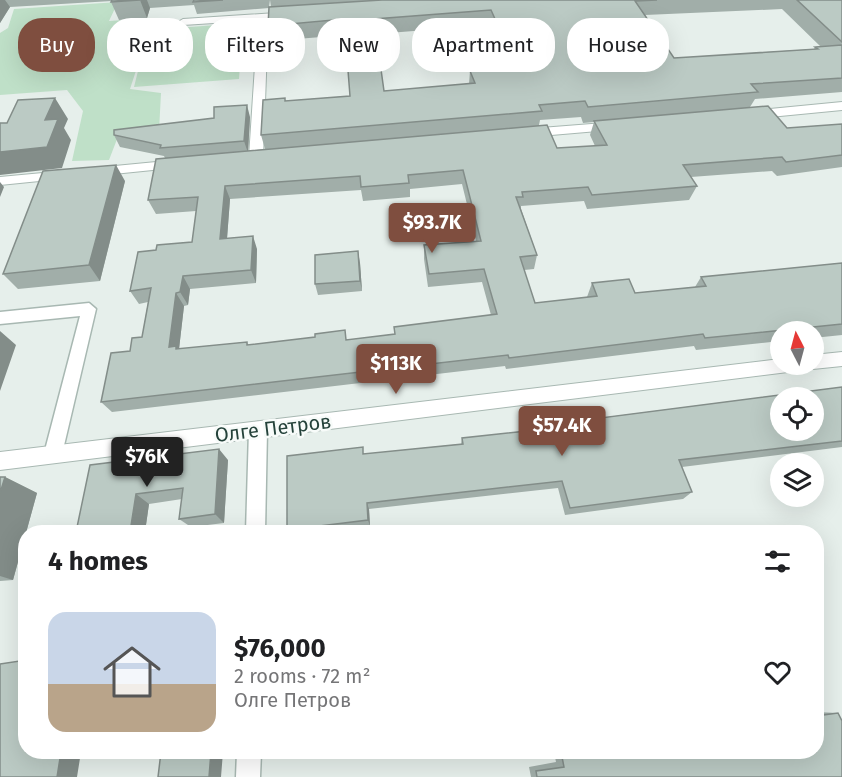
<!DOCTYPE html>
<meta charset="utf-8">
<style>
:root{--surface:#fff;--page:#f2f2f2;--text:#202124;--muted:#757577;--accent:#7f4e3f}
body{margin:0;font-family:"Fira Sans",sans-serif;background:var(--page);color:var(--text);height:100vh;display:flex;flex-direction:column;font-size:22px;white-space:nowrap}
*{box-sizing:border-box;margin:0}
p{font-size:20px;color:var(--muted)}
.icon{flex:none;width:33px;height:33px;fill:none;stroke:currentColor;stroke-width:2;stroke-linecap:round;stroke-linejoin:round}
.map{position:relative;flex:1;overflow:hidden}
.side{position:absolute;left:18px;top:525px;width:806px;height:234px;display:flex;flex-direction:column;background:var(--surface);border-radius:24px;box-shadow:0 6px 24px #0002}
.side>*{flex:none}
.banner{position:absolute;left:18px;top:18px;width:807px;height:54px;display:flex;gap:12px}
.needle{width:39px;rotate:354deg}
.fabs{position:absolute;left:770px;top:321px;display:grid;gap:12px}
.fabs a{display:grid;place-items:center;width:54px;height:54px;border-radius:50%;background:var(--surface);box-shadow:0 6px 24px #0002;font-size:30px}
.price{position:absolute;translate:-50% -51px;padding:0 14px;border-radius:6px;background:var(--accent);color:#fff;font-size:20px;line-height:39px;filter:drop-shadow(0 2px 3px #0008)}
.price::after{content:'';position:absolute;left:50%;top:36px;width:18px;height:14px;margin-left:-9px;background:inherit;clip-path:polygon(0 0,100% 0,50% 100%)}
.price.current{background:#222;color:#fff}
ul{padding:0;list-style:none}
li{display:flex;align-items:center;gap:18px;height:150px;padding:0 30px}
li span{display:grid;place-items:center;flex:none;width:168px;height:120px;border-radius:18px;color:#555}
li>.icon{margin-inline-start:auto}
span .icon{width:72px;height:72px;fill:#fffc;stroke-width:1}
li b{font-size:26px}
h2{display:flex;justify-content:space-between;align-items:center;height:72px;padding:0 30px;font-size:26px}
.tag{padding:0 21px;border-radius:24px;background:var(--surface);box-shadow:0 6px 24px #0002;font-size:21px;line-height:54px}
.tag.current{background:var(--accent);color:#fff}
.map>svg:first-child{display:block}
</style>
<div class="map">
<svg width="842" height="777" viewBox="0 0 842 777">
<rect width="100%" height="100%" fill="#e6efeb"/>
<path fill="#bfe0c8" d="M118 2 109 21 153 18 150 30 243 23 239 79 134 87 145 43 130 89 161 93 159 131 119 134 109 160 72 161 83 111 67 90 0 95V33L8 28 14 9Z"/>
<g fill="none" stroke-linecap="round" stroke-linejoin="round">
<defs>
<path id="service" d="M89 303 96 309 62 454 59 460 53 462 47 460 44 454 80 316 0 324V312Z
M258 422 264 425 267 430 265 532H246L249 430 252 425Z
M237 752H261L260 777H236Z"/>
<path id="minor" d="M291 12 296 15 295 17 268 20 263 157 256 161 249 157 258 20 183 25 178 22 183 19Z
M842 102V110L749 119 743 115 749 111Z
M617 122 621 123V129L528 137 522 133 528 129Z
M177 160 182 161V167L94 176 87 172 94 168Z
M64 171 69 172V178L0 185V177Z
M842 352V366L813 369 806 364H813V355Z
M780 359V364H804L802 369 796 371 0 470V452Z"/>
</defs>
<use href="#service" stroke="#a8b8b2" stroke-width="3"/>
<use href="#minor" stroke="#a8b8b2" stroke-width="2"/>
<use href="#service" fill="#fff" fill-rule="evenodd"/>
<use href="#minor" fill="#fff" fill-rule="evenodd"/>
</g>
<path fill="#a1aea9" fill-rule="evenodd" d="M0 0H270L269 7H271L270 0H842V92L755 99 750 107 787 128 842 124V167L777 176 772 171 691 177 697 186 689 200 587 209 584 201 521 206V209L537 255 534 269 524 270 535 303 587 297 592 283 635 293 695 287 701 277 842 263V335L813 338V332H780V341L696 350 694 346 506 369 505 366 112 412 101 402 130 351 142 337 148 302 139 304 130 291 156 250 192 242 196 211 156 214 148 200 165 158 164 156 120 147 114 135 250 117 248 151 265 149 261 135 285 101 350 96 346 35 272 41 268 26 269 8 197 14 194 5 150 8 147 18 119 20 111 2 112 1 10 7 0 23ZM782 9 820 46 815 47 814 49 674 58 645 15ZM489 25 508 69 470 71 469 84 384 91 376 34ZM581 117 583 123 594 122 590 135 595 146 557 148 539 125 540 120ZM462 184 476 241 424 245V259L428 287 482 282 491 315 395 334 347 340 248 345 247 342 179 349 184 306 188 305 190 289 256 283 257 249 227 238 230 199 361 190 363 201 410 197V189Z
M125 181 100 281 18 289 3 274Z
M360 263 362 291 318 295 315 284Z
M842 387V447L682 467 692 492 683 499 565 515 558 488 369 509 370 526 317 532H289L287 530 364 454 461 444 462 438 596 424 600 418Z
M228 460 224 523 191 527 179 519 182 499 149 504 145 532H76L90 465Z
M0 477H5L37 493 13 580 0 581Z
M816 712 838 713 842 777H531L529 767 556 762 554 752H816Z"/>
<path fill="#838d89" d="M0 0H5L10 7 0 23Z
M140 0H147L150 8 147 18Z
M55 98 68 119 64 128 71 140 62 168 0 175V152L45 120Z
M247 105 250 117 248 153 244 141Z
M116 165 125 181 100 281 89 265Z
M0 182 4 187 0 197Z
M225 186 230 199 226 252 220 239Z
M253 236 257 249 256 283 251 270Z
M358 251 360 263 362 291 360 281Z
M183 276 190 289 188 305 180 292Z
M176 293 184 306 179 349 169 347Z
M0 331 16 345 0 391Z
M219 449 228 460 224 523 215 514Z
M5 477 37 493 13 580 0 576V493Z
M136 494 149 504 145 532H130Z
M367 503 369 509 370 526 368 520Z
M61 752H81L77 777H57Z
M211 752H223L221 777H209Z"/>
<path fill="#bbcac4" stroke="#838d89" stroke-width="1.5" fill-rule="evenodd" d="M112 0H140L111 2Z
M194 0H223L193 2Z
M382 0H657L635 1 674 58 818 49 815 47 842 45V78L751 84 758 92 588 107 585 101 539 105 542 111 261 135 263 100 285 98V101L350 96 344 19 268 26 269 7ZM491 10 517 68 470 71 475 83 384 91 374 19Z
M797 0H842V42Z
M55 98 45 120 58 119 47 147 0 152V123H7L18 100Z
M247 105 244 141 160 148 161 145 114 135V130L214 118V107Z
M768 106 787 128 842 124V155L786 162 782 157 683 165 697 186 592 195 588 187 522 192 523 197H516L537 255 520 257 535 303 597 296 592 283 629 279 635 293 706 286 701 277 842 263V324L705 338 703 334 509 358 508 355 101 402 111 353 130 351 132 338 142 337 151 288 130 291 138 252 156 250 157 245 192 242 198 197 148 200 156 159 547 125 557 148 607 145 594 121ZM463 170 481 241 424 245 429 274 484 269 497 314 394 327 395 334 346 340 345 330 315 334V337L247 345V342L176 349V346L169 347 176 293 180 292 183 276 251 270 253 236 220 239 225 186 360 176 361 187 409 183 408 175Z
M116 165 89 265 3 274 43 171Z
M358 251 360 281 315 284V255Z
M842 387V441L679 460 692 492 570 508 562 481 367 503 368 520 287 530V456L363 447V454L463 444 462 438 602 423 600 418ZM780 398H813V430H780Z
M219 449 215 514 179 519 183 488 136 494 130 532H76L90 465Z
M0 477H5L0 493Z
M26 660V752H61L57 777H0V664Z
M838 713 842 721V777H537L536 771 564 767 561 752H816V716Z
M161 752H211L209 777H158Z"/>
<g text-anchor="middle" stroke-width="5" stroke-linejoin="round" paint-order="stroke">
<g font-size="20" fill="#24423a" stroke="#f7fbf9">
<text transform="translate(273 428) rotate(-7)" y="7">Олге Петров</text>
</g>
</g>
</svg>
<div class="fabs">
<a><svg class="needle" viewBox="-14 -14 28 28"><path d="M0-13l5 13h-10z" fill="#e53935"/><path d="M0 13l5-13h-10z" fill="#757577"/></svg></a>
<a><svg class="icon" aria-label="locate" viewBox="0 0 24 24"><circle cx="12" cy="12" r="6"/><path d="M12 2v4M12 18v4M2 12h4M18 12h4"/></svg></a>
<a><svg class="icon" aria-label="layers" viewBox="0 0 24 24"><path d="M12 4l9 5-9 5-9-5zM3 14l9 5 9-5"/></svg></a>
</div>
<b class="price" style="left:432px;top:254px">$93.7K</b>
<b class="price" style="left:396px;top:395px">$113K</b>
<b class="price" style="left:562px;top:457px">$57.4K</b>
<b class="price current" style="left:147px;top:488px">$76K</b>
<div class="banner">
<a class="tag current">Buy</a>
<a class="tag">Rent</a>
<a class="tag">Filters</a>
<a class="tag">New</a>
<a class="tag">Apartment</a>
<a class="tag">House</a>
</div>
<section class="side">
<h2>4 homes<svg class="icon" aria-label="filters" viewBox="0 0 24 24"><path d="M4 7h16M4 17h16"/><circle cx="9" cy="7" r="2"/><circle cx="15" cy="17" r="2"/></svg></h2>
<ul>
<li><span style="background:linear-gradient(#c9d6e8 60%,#b9a48a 0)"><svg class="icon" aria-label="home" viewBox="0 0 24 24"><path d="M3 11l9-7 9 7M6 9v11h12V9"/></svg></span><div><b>$76,000</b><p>2 rooms · 72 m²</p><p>Олге Петров</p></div><svg class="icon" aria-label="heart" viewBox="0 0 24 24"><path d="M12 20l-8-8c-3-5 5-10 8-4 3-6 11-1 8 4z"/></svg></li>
</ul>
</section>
</div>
